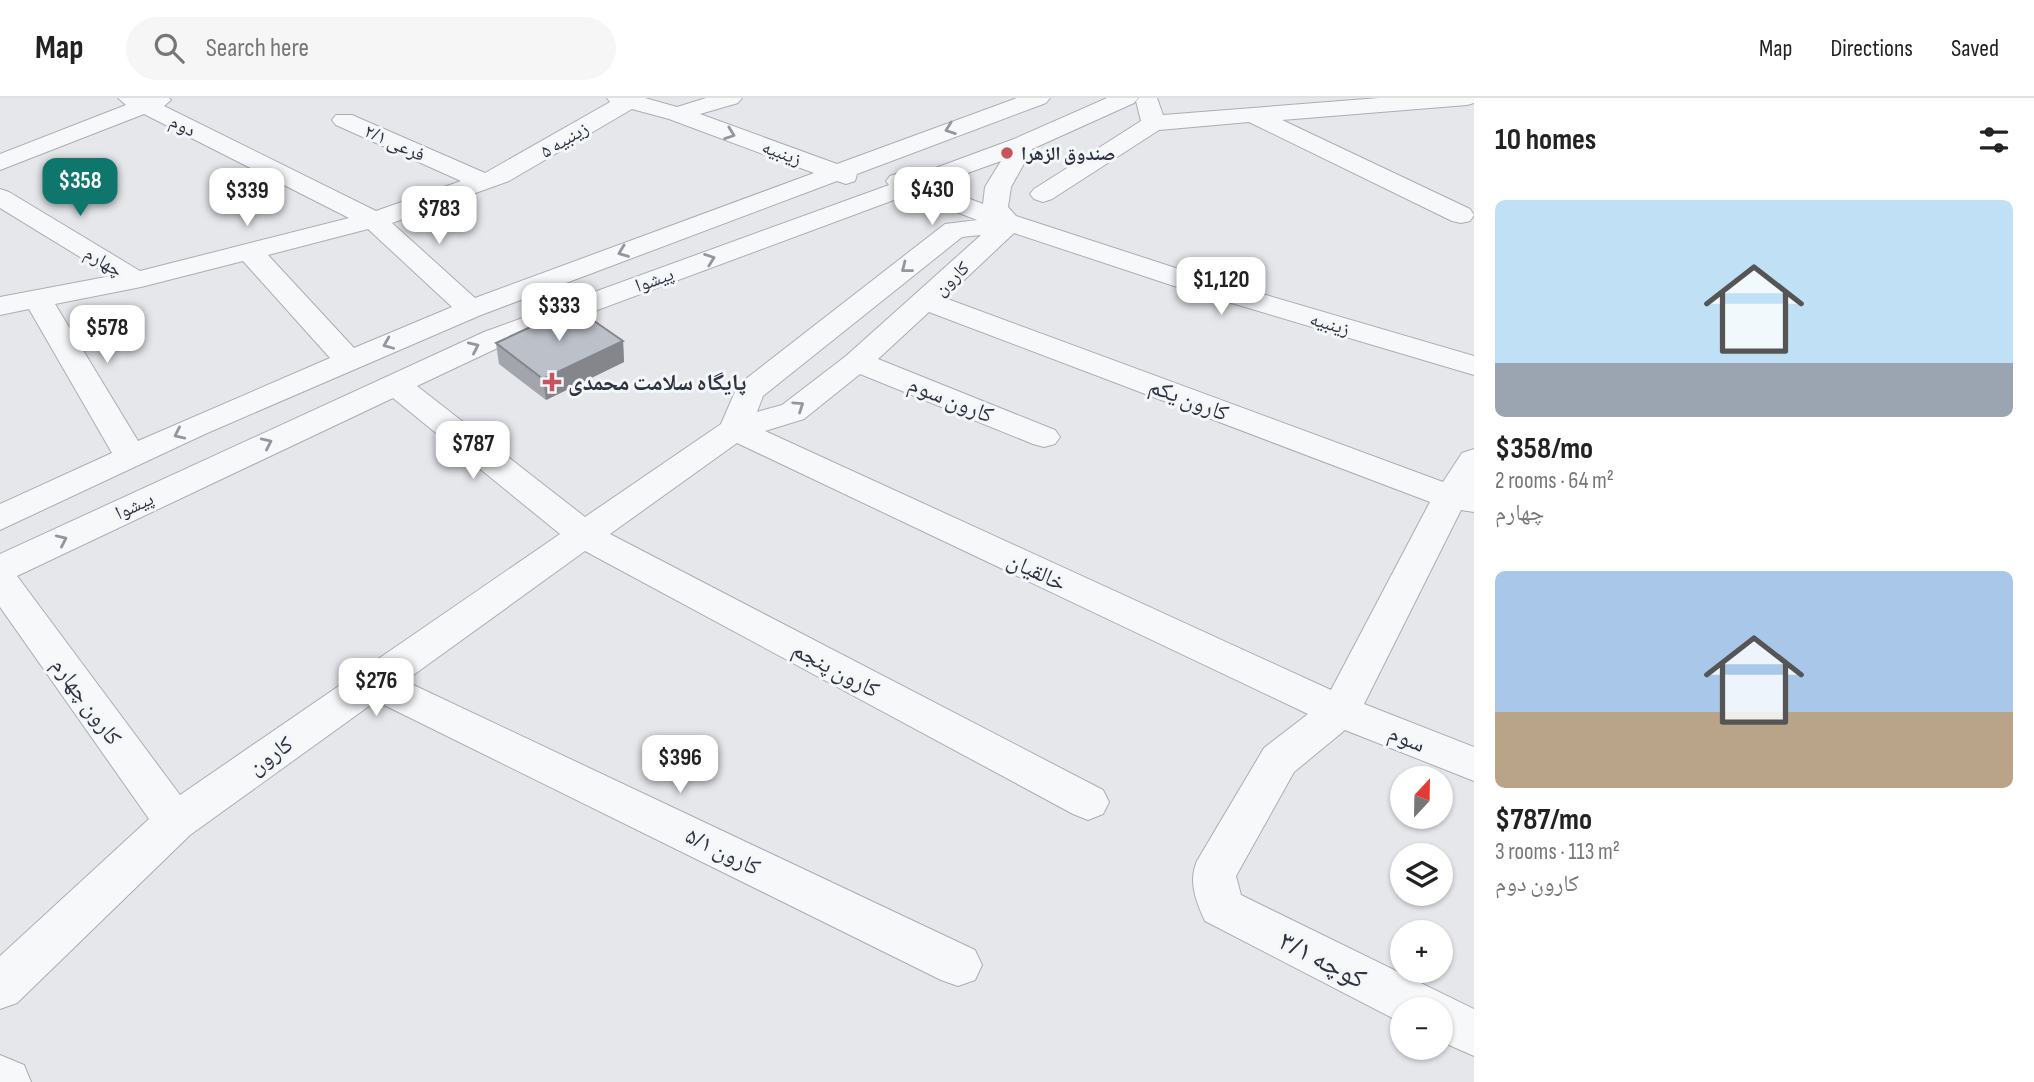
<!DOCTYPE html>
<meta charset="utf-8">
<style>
:root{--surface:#fff;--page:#f6f6f6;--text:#222;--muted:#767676;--line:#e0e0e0;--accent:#0f766e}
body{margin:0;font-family:"Sofia Sans Condensed","Noto Naskh Arabic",sans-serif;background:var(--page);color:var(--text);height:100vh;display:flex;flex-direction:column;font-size:26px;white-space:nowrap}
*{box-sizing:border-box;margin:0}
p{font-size:23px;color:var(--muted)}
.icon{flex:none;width:38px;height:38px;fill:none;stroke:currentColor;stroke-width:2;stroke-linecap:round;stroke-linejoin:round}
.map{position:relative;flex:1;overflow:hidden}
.details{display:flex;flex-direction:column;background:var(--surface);width:560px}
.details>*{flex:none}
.needle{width:46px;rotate:22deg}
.controls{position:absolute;left:1390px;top:668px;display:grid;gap:14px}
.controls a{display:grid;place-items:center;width:63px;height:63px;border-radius:50%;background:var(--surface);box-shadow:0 2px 5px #0004;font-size:35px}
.price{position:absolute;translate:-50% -60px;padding:0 16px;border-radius:14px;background:#fff;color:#222;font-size:23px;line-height:46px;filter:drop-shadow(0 2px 4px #0008)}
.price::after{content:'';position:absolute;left:50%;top:42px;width:21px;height:16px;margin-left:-10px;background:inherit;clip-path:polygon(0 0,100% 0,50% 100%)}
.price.active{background:var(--accent);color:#fff}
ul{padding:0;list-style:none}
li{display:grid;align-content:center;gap:14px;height:371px;padding:0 21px}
li span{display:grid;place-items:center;height:217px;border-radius:10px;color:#555}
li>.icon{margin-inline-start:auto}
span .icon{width:126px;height:126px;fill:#fffc;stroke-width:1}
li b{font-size:30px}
h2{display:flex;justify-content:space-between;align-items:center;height:84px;padding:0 21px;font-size:30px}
header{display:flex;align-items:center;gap:42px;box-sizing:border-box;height:98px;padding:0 35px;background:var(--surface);border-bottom:2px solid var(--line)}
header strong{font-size:33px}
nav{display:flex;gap:38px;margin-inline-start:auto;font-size:24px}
.search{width:490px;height:63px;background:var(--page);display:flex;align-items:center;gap:18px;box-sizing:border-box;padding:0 24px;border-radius:38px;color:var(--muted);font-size:26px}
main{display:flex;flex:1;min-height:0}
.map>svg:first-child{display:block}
</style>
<header>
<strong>Map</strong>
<div class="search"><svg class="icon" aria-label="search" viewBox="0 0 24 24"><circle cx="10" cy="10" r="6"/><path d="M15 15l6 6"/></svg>Search here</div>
<nav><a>Map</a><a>Directions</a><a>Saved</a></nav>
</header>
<main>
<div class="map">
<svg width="1474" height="984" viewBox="0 0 1474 984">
<rect width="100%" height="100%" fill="#e5e7eb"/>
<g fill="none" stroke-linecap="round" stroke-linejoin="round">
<defs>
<path id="minor" d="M118 0H169L171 2 164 8 376 113 461 83 336 27 332 22 336 17H352L485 75 610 4 607 0H645L677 9 706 0H742L738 5 700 16 837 66 1017 0H1050L1046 5 857 76 855 83 846 86 837 83 481 217 205 336 0 432V406L112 355 29 211 0 217V199L111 178 0 110V91L9 94 140 173 349 120 144 16 0 72V56L126 7ZM632 11 669 21 814 75 475 200 392 125 509 83ZM368 131 452 209 354 250 268 157ZM243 163 330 260 138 343 55 206 141 189Z
M1107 0H1138L1134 5 1032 51 1011 89 1008 109 1016 118 1194 176 1474 258V277L1174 188 1014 135 945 200 1443 384 1462 355 1474 351V414L1461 412 1364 606 1474 649V683L1345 632 1294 674 1236 778 1241 797 1474 911V958L1440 943V912H1402V925L1205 823C1196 804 1188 783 1197 763L1264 650 1308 616 737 345 610 436 1103 692 1109 704 1103 716 1088 722 1073 716 585 453 405 583 975 852 982 867 975 882 958 888 941 882 376 603 190 737 17 905 0 911V858L149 721 0 509V456L484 234 889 87 886 83 890 78 899 75 911 79 1014 41ZM1001 63 985 89 983 106 934 87ZM910 96 977 122 945 126 738 287 721 326 585 419 417 288 506 246ZM981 137 846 258 782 307 757 314 763 298 962 139ZM929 214 1430 404 1331 592 765 333 804 321 860 276 1033 346 1044 349 1055 346 1060 339 1055 332 878 261ZM393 300 560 436 180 697 17 478Z
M1139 0H1157L1163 17 1379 0H1474V5L1467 7 1282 22 1470 111 1474 117 1470 123 1461 125 1452 123 1249 24 1159 32 1052 101 1043 104 1034 101 1030 96 1034 91 1141 23 1136 3Z
M0 957 24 967 31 984H0Z"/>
</defs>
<use href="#minor" stroke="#aaadb5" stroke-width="2"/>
<use href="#minor" fill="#f7f8fa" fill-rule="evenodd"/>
</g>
<path fill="#a2a5ac" d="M623 243 624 264 546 302 499 266 496 245Z"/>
<path fill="#84868c" d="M623 243 624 264 546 302 543 281Z"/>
<path fill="#bcc0c8" stroke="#84868c" stroke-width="2" d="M574 209 623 243 543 281 496 245Z"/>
<defs><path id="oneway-chevron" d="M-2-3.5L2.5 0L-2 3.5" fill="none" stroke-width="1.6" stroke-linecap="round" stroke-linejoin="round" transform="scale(1.75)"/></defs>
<g stroke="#92969e">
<use href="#oneway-chevron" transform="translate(950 31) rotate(160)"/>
<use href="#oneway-chevron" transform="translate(730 36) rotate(20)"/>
<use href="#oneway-chevron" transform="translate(623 154) rotate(159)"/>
<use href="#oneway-chevron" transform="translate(710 161) rotate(-20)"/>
<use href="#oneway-chevron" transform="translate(906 170) rotate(142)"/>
<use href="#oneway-chevron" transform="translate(388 246) rotate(157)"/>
<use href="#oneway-chevron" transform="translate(474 249) rotate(-25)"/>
<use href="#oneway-chevron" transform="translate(799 308) rotate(-34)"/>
<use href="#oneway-chevron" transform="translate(179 336) rotate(155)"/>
<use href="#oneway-chevron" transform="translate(267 345) rotate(-25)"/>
<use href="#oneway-chevron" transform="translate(62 442) rotate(-25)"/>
</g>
<g fill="#c5545d" stroke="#f4f6f8" stroke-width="2.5">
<circle cx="1007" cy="55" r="7"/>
<path d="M548.5 273.5h7v7h7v7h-7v7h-7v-7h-7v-7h7z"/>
</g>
<g text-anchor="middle" stroke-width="6" stroke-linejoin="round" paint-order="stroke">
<g font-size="19" fill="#2d3343" stroke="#f4f6f8">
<text transform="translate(183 27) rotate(26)" y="7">دوم</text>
<text transform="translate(564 41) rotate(-31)" y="7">زینبیه ۵</text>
<text transform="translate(395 44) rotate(24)" y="7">فرعی ۲/۱</text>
<text transform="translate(782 54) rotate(20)" y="7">زینبیه</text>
<text transform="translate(104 163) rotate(31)" y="7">چهارم</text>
<text transform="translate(951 180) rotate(-43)" y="7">کارون</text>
<text transform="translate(654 181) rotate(-20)" y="7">پیشوا</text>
<text transform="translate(1330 225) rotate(16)" y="7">زینبیه</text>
<text transform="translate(134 407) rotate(-25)" y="7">پیشوا</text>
</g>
<g font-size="19" font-weight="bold" fill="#2d3343" stroke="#f4f6f8" text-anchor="start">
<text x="1021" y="62">صندوق الزهرا</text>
</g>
<g font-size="23" font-weight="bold" fill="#2d3343" stroke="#f4f6f8" text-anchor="start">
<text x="568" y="292">پایگاه سلامت محمدی</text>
</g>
<g font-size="23" fill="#2d3343" stroke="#f4f6f8">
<text transform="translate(951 301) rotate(22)" y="8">کارون سوم</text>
<text transform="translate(1189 301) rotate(21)" y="8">کارون یکم</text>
<text transform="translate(1037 473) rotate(25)" y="8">خالقیان</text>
<text transform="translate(836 571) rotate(28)" y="8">کارون پنجم</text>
<text transform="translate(87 603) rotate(54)" y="8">کارون چهارم</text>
<text transform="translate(1407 640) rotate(22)" y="8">سوم</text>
<text transform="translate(270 657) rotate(-35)" y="8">کارون</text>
<text transform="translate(723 753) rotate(26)" y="8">کارون ۵/۱</text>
</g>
<g font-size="28" fill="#2d3343" stroke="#f4f6f8">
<text transform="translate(1323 861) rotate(27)" y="10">کوچه ۳/۱</text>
</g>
</g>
</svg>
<div class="controls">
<a><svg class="needle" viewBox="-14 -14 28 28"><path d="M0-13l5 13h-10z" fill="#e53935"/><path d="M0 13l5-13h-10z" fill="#767676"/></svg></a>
<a><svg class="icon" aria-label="layers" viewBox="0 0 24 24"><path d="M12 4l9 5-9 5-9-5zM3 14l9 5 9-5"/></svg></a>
<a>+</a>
<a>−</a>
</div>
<b class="price active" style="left:80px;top:120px">$358</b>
<b class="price" style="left:932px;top:129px">$430</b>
<b class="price" style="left:247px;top:130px">$339</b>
<b class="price" style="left:439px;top:148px">$783</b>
<b class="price" style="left:1221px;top:219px">$1,120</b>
<b class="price" style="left:559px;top:245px">$333</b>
<b class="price" style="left:107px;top:267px">$578</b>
<b class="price" style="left:473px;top:383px">$787</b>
<b class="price" style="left:376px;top:620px">$276</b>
<b class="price" style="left:680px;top:697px">$396</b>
</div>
<section class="details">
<h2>10 homes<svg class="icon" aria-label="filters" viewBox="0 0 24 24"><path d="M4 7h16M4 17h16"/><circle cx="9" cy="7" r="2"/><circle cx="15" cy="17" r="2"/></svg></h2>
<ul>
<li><span style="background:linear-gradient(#bfe0f5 75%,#9aa5b1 0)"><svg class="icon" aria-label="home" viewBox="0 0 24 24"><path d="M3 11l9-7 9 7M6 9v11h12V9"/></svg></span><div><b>$358/mo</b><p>2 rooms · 64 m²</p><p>چهارم</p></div></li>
<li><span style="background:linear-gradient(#a9c7e8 65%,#b9a48a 0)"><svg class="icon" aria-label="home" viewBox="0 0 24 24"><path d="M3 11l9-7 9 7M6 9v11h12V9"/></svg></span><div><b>$787/mo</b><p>3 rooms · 113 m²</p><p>کارون دوم</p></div></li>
</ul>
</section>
</main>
